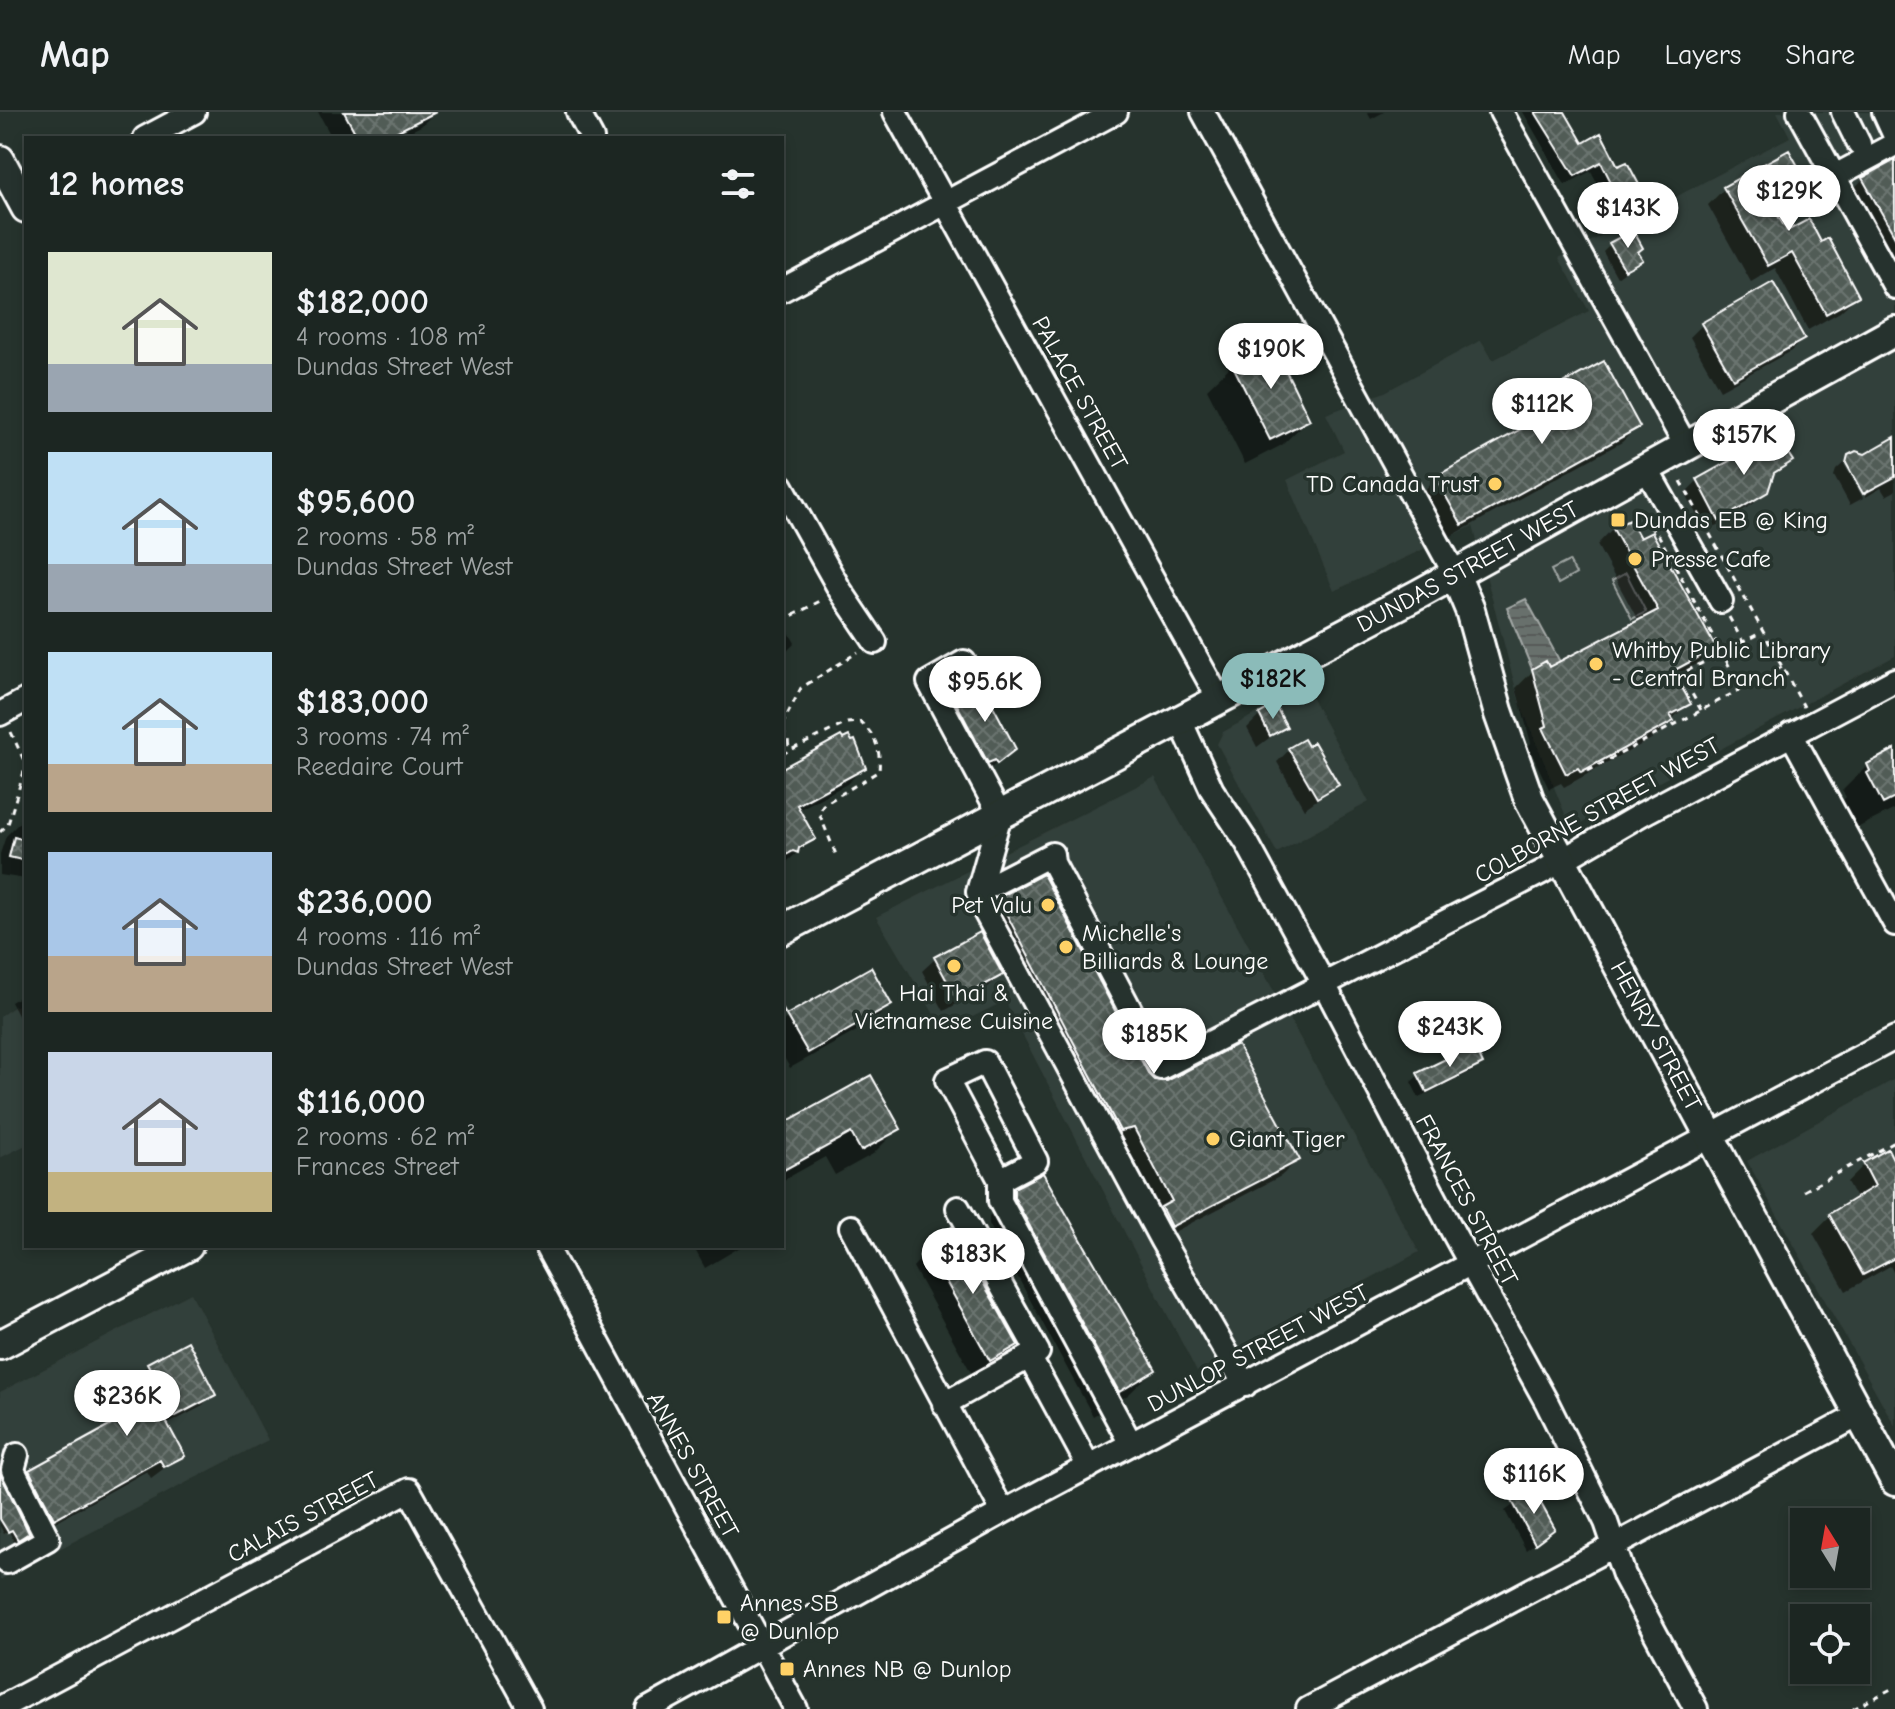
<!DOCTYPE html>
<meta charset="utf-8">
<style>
:root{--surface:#1c2622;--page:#29322f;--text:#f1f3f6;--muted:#a0a5a5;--line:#3a4340;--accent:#8bbbb9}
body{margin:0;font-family:"Comic Neue",sans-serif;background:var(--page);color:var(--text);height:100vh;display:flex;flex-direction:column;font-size:30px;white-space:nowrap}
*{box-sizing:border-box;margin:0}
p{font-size:26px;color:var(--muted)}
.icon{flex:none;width:44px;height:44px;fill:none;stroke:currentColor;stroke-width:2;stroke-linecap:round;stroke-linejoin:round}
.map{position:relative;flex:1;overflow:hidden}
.drawer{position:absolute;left:24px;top:24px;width:760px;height:1112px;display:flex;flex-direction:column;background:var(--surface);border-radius:0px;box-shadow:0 4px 12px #0003,0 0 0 2px var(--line)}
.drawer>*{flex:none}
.needle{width:52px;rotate:349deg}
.tools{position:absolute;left:1790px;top:1396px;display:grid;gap:16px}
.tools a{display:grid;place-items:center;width:80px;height:80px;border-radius:0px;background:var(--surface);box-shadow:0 4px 12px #0003,0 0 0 2px var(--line);font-size:40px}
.price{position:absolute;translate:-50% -68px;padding:0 18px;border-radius:28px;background:#fff;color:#222;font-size:26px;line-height:52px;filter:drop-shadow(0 2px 4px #0008)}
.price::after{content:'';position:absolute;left:50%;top:48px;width:24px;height:18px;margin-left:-12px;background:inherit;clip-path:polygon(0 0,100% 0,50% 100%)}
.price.selected{background:var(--accent);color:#111}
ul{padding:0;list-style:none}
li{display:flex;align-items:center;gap:24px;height:200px;padding:0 24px}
li span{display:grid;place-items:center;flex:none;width:224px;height:160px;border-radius:0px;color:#555}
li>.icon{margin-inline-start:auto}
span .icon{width:96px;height:96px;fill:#fffc;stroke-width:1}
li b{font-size:34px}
h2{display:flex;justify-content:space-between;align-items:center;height:96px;padding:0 24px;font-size:34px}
header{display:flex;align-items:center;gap:48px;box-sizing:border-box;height:112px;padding:0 40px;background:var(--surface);border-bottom:2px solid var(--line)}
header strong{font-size:38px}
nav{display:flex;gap:44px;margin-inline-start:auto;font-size:28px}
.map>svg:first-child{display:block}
</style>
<header>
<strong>Map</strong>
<nav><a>Map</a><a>Layers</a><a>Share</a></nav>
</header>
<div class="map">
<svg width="1895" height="1597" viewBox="0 0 1895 1597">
<defs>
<pattern id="water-rules" width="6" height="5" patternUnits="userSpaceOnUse" patternTransform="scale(2)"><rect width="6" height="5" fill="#67706c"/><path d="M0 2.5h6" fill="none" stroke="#575a59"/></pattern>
<pattern id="building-cross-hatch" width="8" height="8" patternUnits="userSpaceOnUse" patternTransform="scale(2)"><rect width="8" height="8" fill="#515c57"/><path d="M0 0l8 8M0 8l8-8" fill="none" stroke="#6b7470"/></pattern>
</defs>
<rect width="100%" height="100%" fill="#26332d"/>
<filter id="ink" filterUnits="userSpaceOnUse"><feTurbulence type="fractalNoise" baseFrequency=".0125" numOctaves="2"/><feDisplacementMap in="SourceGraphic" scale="16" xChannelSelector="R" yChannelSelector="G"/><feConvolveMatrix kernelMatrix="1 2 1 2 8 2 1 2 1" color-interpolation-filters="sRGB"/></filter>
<g filter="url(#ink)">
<path fill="#333f3a" d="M1777 0H1895V544L1571 717 1519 589 1473 414 1334 479 1287 368 1344 339 1326 302 1385 280 1481 228 1493 248 1589 199 1559 146 1790 25Z
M1305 574 1369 690 1277 741 1217 632 1223 620Z
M1155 665 1419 1140 1197 1260 1005 889 944 919 876 805Z
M17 893 26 909V1033L0 1046V904Z
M1895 967V1314L1747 1049Z
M191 1181 268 1328 0 1468V1280Z"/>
<path fill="#3e4944" stroke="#9ea4a2" stroke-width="2" d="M1569 449 1576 462 1558 472 1551 458Z
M1626 461 1646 500 1632 507 1612 469Z"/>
<path fill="url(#water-rules)" stroke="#a4a9a7" stroke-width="2" d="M1526 487 1571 570 1559 576 1546 549 1532 557 1507 496Z"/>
<path fill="#0007" d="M318 0H435L421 14 397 26H388L420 10V5L379 26H332Z
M1367 0H1384L1371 7Z
M1523 0H1563L1582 33 1618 57 1647 93 1619 112 1614 101 1590 113 1582 98 1603 82 1591 59 1565 73Z
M1895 50V181L1889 185 1838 93 1863 67Z
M1800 61 1783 77 1766 87 1786 122 1821 133 1857 184 1840 200 1808 218 1775 156 1751 170 1708 93 1724 77Z
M1611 132 1636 141 1640 148 1617 165 1603 140Z
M1702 213 1803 227 1791 239 1720 278 1690 225Z
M1233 252 1308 308 1282 333 1245 352 1207 277Z
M1561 274 1637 315 1622 330 1446 427 1421 382 1436 366 1552 301 1546 290Z
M1895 327V379L1886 384 1881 376 1866 385 1849 352H1844L1863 386 1850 393 1834 364 1836 358 1850 345 1865 344Z
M1790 349 1770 366 1767 378 1753 392 1706 420 1685 381 1698 368Z
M1613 416 1713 536 1697 552 1674 564 1688 591 1655 625 1564 675 1561 671 1549 677 1528 634 1531 631 1516 576 1533 559 1548 558 1639 510 1597 433Z
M787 517 795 531 782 544V520Z
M954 587 1013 637 984 662 942 599Z
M1260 603 1284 615 1257 635 1247 616Z
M1289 638 1337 673 1304 697 1277 650Z
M1895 640V697L1857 716 1843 688 1846 685 1842 679 1868 653Z
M864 655 847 672 798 698 813 727 782 754V658Z
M26 691V767L0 763V742L6 724 19 711Z
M999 787 1147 964 1298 1048 1281 1064 1153 1131 982 804Z
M979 823 1001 863 988 875 944 899 922 859 935 847Z
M26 881V918L11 890Z
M890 893 873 910 790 956 782 942V910L788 905Z
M1481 951 1473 959 1419 986 1411 970 1419 963Z
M782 1014 898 1017 873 1042 835 1063 825 1045 782 1069Z
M1887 1040 1895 1055V1163L1890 1154 1846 1179 1813 1121 1830 1104 1857 1088 1847 1070 1864 1053Z
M1015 1078 1154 1258 1128 1283 1093 1304 989 1112V1104Z
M943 1122 1016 1233 999 1250 973 1264 913 1155Z
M693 1134H742L705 1156Z
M148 1253 213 1282 201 1295 166 1313 182 1343 151 1366 147 1359 41 1418 18 1372 30 1360 150 1293 136 1265Z
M0 1368 24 1424 14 1430 9 1419 4 1422 0 1414Z
M1532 1380 1544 1424 1526 1438 1505 1399Z"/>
<path fill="url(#building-cross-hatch)" stroke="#fff" stroke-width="2" d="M344 0H436L384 26H358Z
M1535 0H1565L1583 31 1601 21 1618 54 1627 50 1650 93 1629 104 1623 93 1600 105 1590 86 1613 74 1601 50 1575 64Z
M1789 38 1802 61 1765 82 1787 119 1809 107 1821 130 1828 126 1859 184 1826 202 1792 141 1768 154 1723 75Z
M1895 48V125L1862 66Z
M1633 118 1643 136 1638 140 1643 148 1625 158 1609 131Z
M1773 170 1805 227 1733 267 1701 211Z
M1272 230 1310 308 1270 328 1231 250Z
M1604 249 1640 315 1462 413 1435 365 1569 290 1560 273Z
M1776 323 1793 349 1774 361 1768 380 1719 409 1697 367Z
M1895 325V365L1863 382 1846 351 1848 343 1856 339 1865 342Z
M1630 408 1640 426 1652 420 1716 536 1673 559 1691 592 1670 603 1674 609 1581 660 1578 656 1566 662 1543 616 1547 614 1532 557 1546 549 1549 555 1658 498 1612 415Z
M981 571 1016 637 997 652 995 648 988 651 953 585Z
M1275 593 1287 615 1270 624 1259 602Z
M841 624 843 627 849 624 852 629 855 628 866 656 797 693 816 727 799 736 798 741 793 739 782 745V656Z
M1304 627 1308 634 1314 630 1339 673 1317 686 1288 636Z
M1895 637V686L1883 692 1867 661 1870 659 1867 652Z
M14 725 26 728V749L9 745Z
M1043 762 1149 963 1154 968 1167 969 1237 932 1300 1048 1171 1115 1161 1095 1172 1089 1134 1016 1120 1019 998 786Z
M980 820 1003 863 957 888 934 845Z
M871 855 892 893 808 941 786 903Z
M1474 933 1483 952 1427 980 1417 961Z
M871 963 901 1017 861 1039 851 1021 782 1059V1012Z
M1888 1037 1895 1051V1146L1863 1163 1829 1102 1875 1074 1863 1051Z
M1043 1061 1156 1258 1119 1280 1014 1085V1076Z
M952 1115 1018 1233 990 1249 928 1137 946 1127 942 1120Z
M188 1229 216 1283 166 1309 185 1344 164 1355 160 1348 54 1407 29 1358 164 1284 147 1251Z
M0 1361 29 1421 18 1428 12 1418 8 1420 0 1407Z
M1533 1377 1555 1417 1535 1432 1512 1389Z"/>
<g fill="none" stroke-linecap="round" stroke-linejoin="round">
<defs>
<path id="minor" d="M578 0 592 26
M895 0 1219 587
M1203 0 1455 462
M1501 0 1686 334
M1799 0 1895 175
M1843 0 1859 32
M1884 0 1895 24
M145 26 194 0
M1835 64 1895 32
M782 178 1116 0
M1646 356 1721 489
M782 374 840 478 875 530
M964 550 929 570 1000 703 978 780 983 796 1162 1129 1245 1273
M0 602 26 588
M1180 608 1212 678 1247 731 1325 874 1454 1122 1547 1291 1606 1410 1624 1463 1696 1597
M1791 622 1895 812
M978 780 1052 742 1053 751 1161 956 1542 760 1642 702 1895 568
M1000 1068 947 968 985 950 1036 1049 1000 1068V1089L1131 1332
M851 1115 1003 1400
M546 1134 796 1597
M1030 1246 1089 1355
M944 1292 1038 1240 958 1096
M7 1450 48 1427 13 1358 17 1343
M0 1596 409 1378 530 1597
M648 1597 1003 1400 1895 926
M1308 1597 1859 1303"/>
<g id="major">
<path d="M0 48 26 96"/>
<path id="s1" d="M1455 462 1470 498 1498 599 1529 687 1895 1369"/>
<path id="s2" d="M782 818 1419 482 1895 219"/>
<path d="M0 1233 188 1134"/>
</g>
</defs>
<use href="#minor" stroke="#fff" stroke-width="28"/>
<use href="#major" stroke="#fff" stroke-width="34"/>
<path stroke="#fff" stroke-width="3" stroke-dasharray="6 6" stroke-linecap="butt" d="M1681 369 1804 595
M1632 397 1659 424 1741 576
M1729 505 1743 530
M782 509 822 488
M1701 598 1681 562 1762 520
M782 613 801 576 858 540
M782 618 788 627 789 637
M11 620 26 653
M782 642 847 611 860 610C876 623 881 639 879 659L823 693 819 701 837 745
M1588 659 1782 555
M0 720 8 712 26 653
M782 897 788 907
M1804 1079 1895 1030
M1853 1597 1895 1575"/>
<use href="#minor" stroke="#26332d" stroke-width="22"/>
<use href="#major" stroke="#26332d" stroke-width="28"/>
</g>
</g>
<g fill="#ffd166" stroke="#26332d" stroke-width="3">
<circle cx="1495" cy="372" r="8"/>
<rect x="1610" y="400" width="16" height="16" rx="4"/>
<circle cx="1635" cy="447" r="8"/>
<circle cx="1596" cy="552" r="8"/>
<circle cx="1048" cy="793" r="8"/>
<circle cx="1066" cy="835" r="8"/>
<circle cx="954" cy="854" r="8"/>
<circle cx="1213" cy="1027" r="8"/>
<rect x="716" y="1497" width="16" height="16" rx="4"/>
<rect x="779" y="1549" width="16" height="16" rx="4"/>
</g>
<g text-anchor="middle" stroke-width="7" stroke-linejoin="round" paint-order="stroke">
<g font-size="24" fill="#fff" stroke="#26332d">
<text transform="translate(1080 281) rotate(61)" y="8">PALACE STREET</text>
<text dy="8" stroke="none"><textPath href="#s2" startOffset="776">DUNDAS STREET WEST</textPath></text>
<text transform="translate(1597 698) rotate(-29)" y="8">COLBORNE STREET WEST</text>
<text dy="8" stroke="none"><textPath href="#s1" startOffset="506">HENRY STREET</textPath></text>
<text transform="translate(1467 1088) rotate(62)" y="8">FRANCES STREET</text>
<text transform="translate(1258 1236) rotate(-28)" y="8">DUNLOP STREET WEST</text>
<text transform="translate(693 1353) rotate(61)" y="8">ANNES STREET</text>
<text transform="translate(303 1405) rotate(-28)" y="8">CALAIS STREET</text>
</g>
<g font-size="24" fill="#fff" stroke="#26332d" text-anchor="start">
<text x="1479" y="380" text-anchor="end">TD Canada Trust</text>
<text x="1634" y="416">Dundas EB @ King</text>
<text x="1651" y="455">Presse Cafe</text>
<text x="1612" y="546">Whitby Public Library<tspan x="1612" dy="28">- Central Branch</tspan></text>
<text x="1032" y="801" text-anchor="end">Pet Valu</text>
<text x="1082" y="829">Michelle's<tspan x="1082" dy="28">Billiards &amp; Lounge</tspan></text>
<text x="954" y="889" text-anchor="middle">Hai Thai &amp;<tspan x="954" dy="28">Vietnamese Cuisine</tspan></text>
<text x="1229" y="1035">Giant Tiger</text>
<text x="740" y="1499">Annes SB<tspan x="740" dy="28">@ Dunlop</tspan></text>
<text x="803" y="1565">Annes NB @ Dunlop</text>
</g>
</g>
</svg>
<div class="tools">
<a><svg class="needle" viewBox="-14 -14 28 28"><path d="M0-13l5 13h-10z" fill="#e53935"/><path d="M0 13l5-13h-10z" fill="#a0a5a5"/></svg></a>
<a><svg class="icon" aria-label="locate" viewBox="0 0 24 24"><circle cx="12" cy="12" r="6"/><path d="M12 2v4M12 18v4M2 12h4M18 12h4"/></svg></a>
</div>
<b class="price" style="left:1789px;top:121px">$129K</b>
<b class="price" style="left:1628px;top:138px">$143K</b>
<b class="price" style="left:1271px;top:279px">$190K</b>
<b class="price" style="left:1542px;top:334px">$112K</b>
<b class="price" style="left:1744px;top:365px">$157K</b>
<b class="price selected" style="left:1273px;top:609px">$182K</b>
<b class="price" style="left:985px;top:612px">$95.6K</b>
<b class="price" style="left:1450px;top:957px">$243K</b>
<b class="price" style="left:1154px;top:964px">$185K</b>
<b class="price" style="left:973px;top:1184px">$183K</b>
<b class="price" style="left:127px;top:1326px">$236K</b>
<b class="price" style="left:1534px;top:1404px">$116K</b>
<section class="drawer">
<h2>12 homes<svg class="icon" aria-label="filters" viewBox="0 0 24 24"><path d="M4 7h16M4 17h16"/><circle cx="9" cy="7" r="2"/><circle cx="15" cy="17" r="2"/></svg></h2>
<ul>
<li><span style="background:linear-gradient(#dfe7d0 70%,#9aa5b1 0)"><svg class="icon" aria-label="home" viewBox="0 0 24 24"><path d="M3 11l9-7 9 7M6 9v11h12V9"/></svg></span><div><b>$182,000</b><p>4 rooms · 108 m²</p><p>Dundas Street West</p></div></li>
<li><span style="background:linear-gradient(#bfe0f5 70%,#9aa5b1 0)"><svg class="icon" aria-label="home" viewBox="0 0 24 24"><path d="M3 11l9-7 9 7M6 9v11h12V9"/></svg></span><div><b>$95,600</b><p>2 rooms · 58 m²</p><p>Dundas Street West</p></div></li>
<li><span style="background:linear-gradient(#bfe0f5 70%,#b9a48a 0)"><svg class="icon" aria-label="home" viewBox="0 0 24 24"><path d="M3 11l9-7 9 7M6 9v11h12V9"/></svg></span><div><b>$183,000</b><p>3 rooms · 74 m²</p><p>Reedaire Court</p></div></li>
<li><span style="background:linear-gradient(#a9c7e8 65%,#b9a48a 0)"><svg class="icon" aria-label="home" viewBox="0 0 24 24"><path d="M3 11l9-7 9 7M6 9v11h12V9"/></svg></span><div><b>$236,000</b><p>4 rooms · 116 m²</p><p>Dundas Street West</p></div></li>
<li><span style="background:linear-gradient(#c9d6e8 75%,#c2b280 0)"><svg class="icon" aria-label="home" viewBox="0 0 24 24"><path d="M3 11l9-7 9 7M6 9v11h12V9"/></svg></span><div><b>$116,000</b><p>2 rooms · 62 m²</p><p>Frances Street</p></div></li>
</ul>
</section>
</div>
